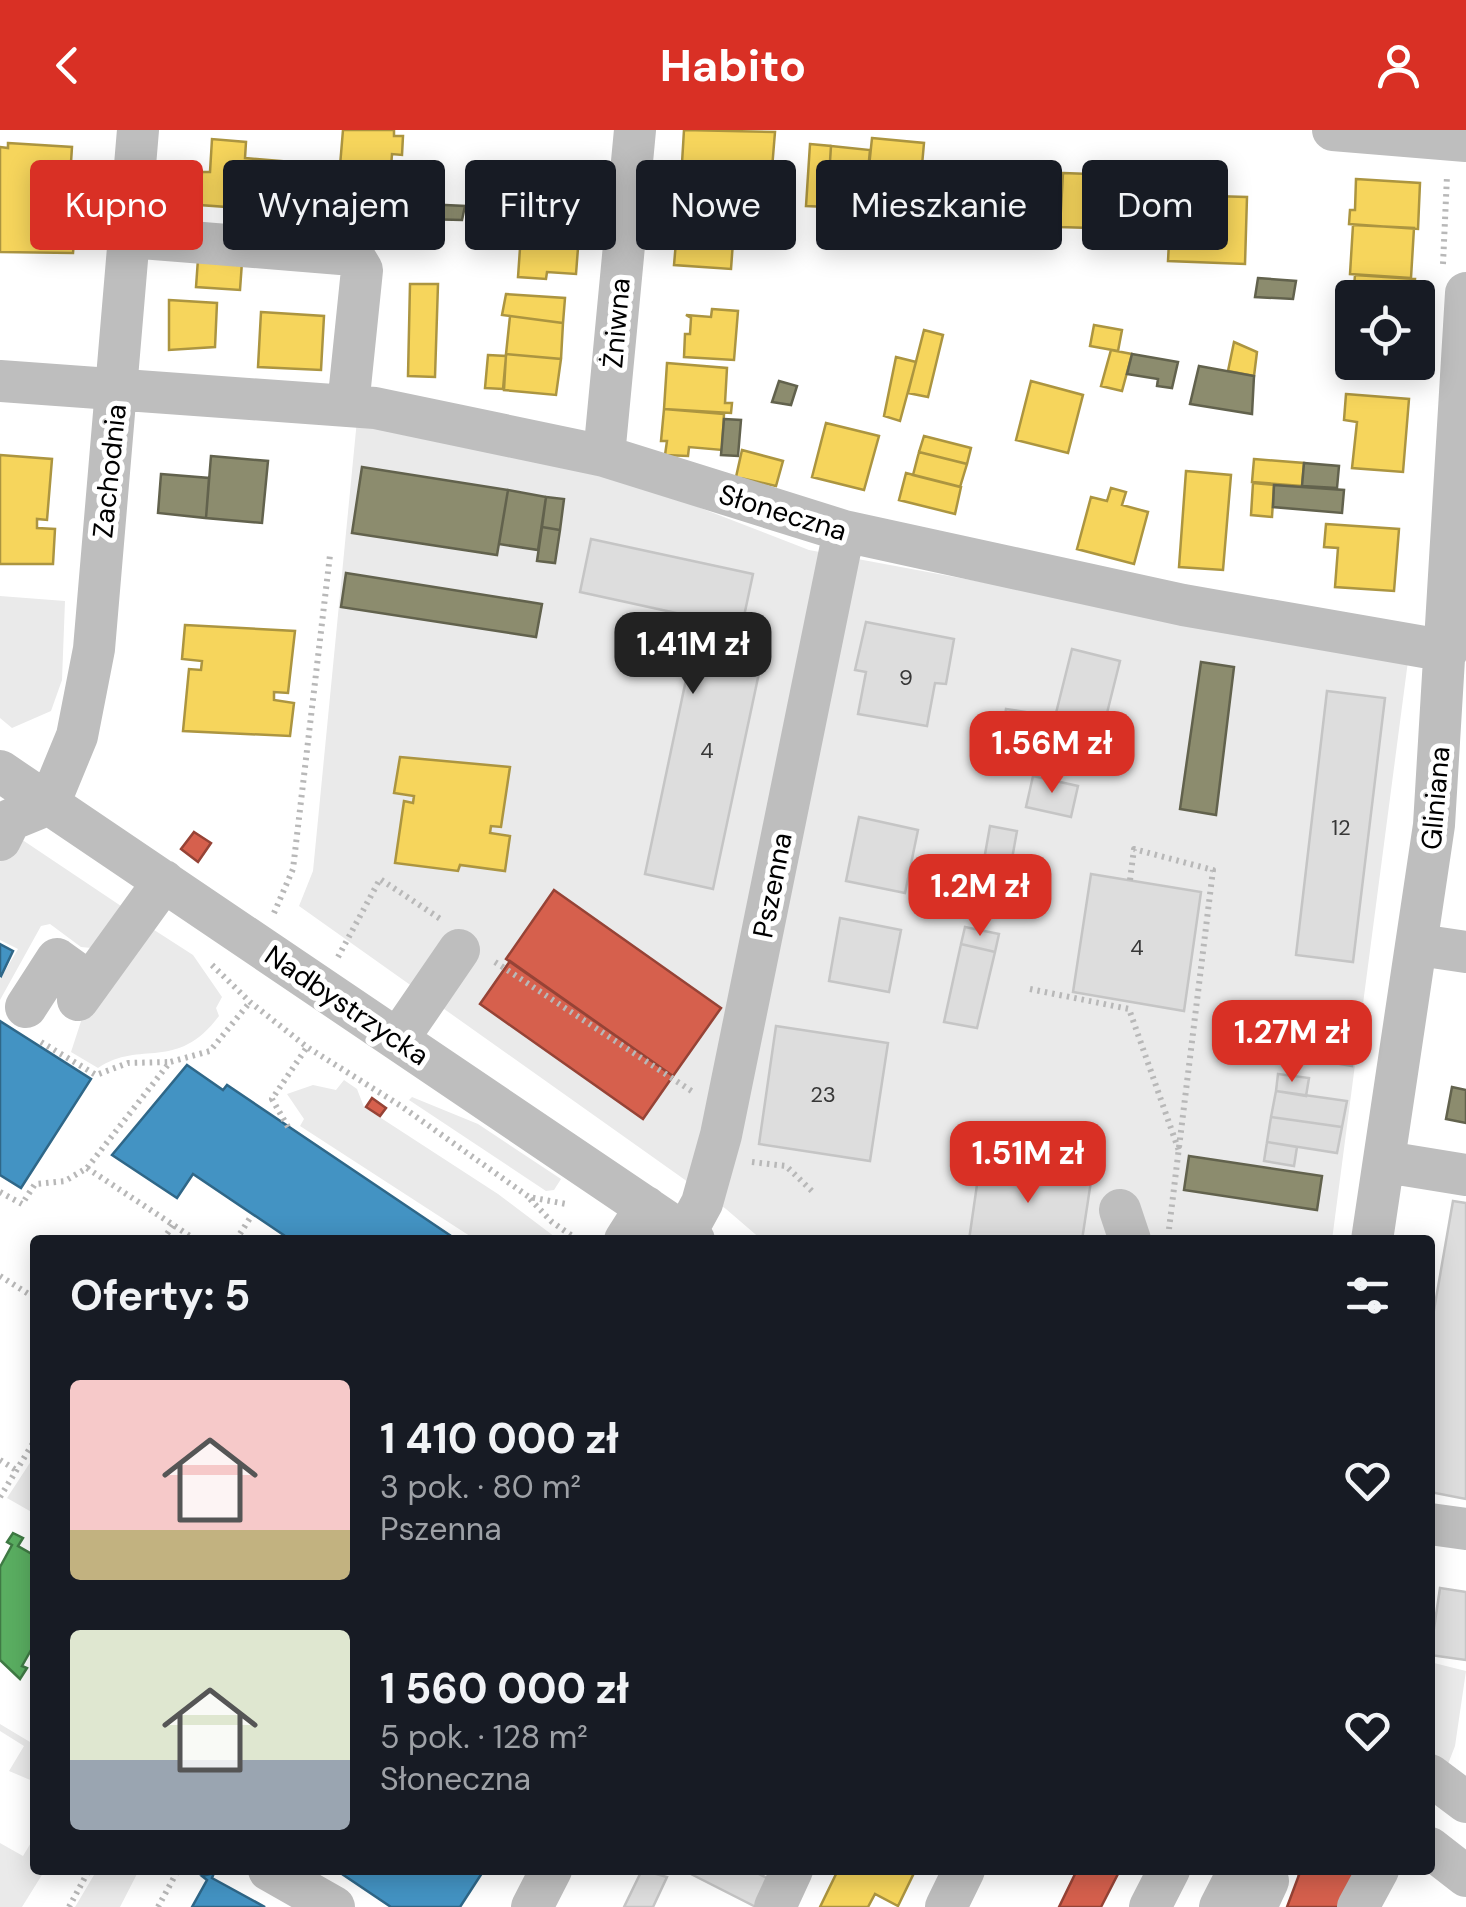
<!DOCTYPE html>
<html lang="pl">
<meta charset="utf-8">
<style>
:root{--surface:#171b24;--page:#242831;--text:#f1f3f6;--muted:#9ea1a6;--accent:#d93025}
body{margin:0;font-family:"DM Sans",sans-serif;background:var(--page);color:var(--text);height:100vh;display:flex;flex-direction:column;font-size:38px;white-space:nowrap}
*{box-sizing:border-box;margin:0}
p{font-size:32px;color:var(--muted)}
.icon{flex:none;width:55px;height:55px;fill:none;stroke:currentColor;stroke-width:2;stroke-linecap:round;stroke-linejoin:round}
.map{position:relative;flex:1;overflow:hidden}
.side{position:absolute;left:30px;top:1105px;width:1405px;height:640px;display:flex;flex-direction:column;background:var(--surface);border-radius:10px;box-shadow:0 5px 25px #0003}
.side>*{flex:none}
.hud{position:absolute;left:30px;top:30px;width:1408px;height:90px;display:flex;gap:20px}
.controls{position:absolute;left:1335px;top:150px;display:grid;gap:20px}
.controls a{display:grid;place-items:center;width:100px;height:100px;border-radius:10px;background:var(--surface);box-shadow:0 5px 25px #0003;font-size:50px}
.price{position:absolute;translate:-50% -85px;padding:0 22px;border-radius:20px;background:var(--accent);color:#fff;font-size:32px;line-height:65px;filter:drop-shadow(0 2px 5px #0008)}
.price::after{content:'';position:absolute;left:50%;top:60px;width:30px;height:22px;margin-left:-15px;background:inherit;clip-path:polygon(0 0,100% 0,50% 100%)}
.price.on{background:#222;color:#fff}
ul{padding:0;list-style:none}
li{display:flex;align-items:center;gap:30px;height:250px;padding:0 40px}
li span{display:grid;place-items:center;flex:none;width:280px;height:200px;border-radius:10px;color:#555}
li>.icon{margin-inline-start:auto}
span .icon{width:120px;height:120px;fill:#fffc;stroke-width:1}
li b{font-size:42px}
h2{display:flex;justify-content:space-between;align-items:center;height:120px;padding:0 40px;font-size:42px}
.tag{padding:0 35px;border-radius:10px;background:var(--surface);box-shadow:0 5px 25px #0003;font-size:35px;line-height:90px}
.tag.on{background:var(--accent);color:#fff}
header{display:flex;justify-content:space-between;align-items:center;height:130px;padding:0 40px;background:var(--accent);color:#fff;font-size:45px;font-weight:700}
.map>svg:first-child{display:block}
</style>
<header><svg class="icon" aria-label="back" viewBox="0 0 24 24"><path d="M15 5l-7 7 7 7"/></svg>Habito<svg class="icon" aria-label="person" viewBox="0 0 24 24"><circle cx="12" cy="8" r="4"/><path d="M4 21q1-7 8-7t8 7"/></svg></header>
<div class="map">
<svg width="1466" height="1777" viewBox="0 0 1466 1777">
<rect width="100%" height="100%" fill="#fff"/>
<path fill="#eaeaea" d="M357 290 579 331 809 420 1408 531 1332 1110H762L726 1079 299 776 313 741Z
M0 466 65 471 62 550 51 581 12 598 0 588Z
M21 709 121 776 92 818 81 817 50 794 41 796 0 870V849L18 819 0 810V732L10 710Z
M148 796 193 825 222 867 216 878 219 886C176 943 141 909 98 938L71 922 85 879Z
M344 950 357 959 364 977 498 1064 559 1110H476L300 996 304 989 287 964 313 955 336 960Z
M412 967 478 994 561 1049 554 1060 546 1061 409 970Z
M35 1325V1384L7 1368Z
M1430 1532 1466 1541 1455 1616 1448 1634 1430 1622Z
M0 1594 35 1615V1652L9 1641 24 1616 0 1601Z
M35 1706V1740H45L22 1777H0V1713L23 1726Z
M97 1740H139L120 1777H75Z"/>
<path fill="#f6d55c" stroke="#ac9540" stroke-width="2.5" d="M343 0H394V6H403L402 25 392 24 386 108 352 106 354 87 338 86 337 95 320 94 321 85 306 84 305 91 271 89 272 81 256 80V88L240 87V78L200 75 202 42H210L212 9 246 12 245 28 340 36Z
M684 0 775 2 771 51 738 49 736 71 680 66Z
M872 8 924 13 919 69 866 65Z
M8 13 72 17 68 79 58 78 57 86 76 87 73 123 0 122V17L8 18Z
M810 14 831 16 827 77 806 76Z
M831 16 870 20 864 82 844 81 842 110 825 108Z
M540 37 583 41 579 92 536 89Z
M963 41 1021 49 1016 103 958 98Z
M1063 43 1117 45 1116 69 1124 70 1123 99 1060 97Z
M1356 49 1420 53 1418 99 1349 94 1350 80H1355Z
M680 66 736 71 731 139 674 135Z
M1212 66 1247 67 1245 134 1168 131 1171 75 1212 76Z
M536 89 580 92 576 144 547 142 546 149 518 147 521 104 535 106Z
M1353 95 1414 98 1411 148 1350 144Z
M198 129 242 132 240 160 196 157Z
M1355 145 1415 149 1413 168H1353Z
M410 154H438L435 247 408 246Z
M506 164 565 168 563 193 502 185Z
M169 170 217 173 215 217 169 220Z
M712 179 738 181 734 230 684 227 685 204H690L691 188 686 185 711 187Z
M261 182 324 186 321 240 258 237Z
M510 186 563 193 561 229 506 224Z
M1094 195 1122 200 1118 221 1090 216Z
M924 200 943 205 928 267 908 263Z
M1234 212 1257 222 1254 246 1228 241Z
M1111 220 1132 224 1122 261 1101 256Z
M506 224 561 229 556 265 504 260Z
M488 225 506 226 503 259 485 258Z
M896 227 916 232 900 291 884 286Z
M667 233 727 238 725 273H732L731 283 664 279Z
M1031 251 1083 265 1068 323 1016 310Z
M1346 264 1409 269 1403 342 1352 338 1357 292 1344 290Z
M664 279 724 284 722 320 689 317 688 326 665 325 667 311H661Z
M826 293 879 306 864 360 812 347Z
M924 306 971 318 967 334 919 322Z
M742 320 783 331 776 356 736 347Z
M919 322 967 334 960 357 913 345Z
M0 325 52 329 47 390 37 389V398L55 399 53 434H0Z
M1254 329 1304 333 1302 356 1252 352Z
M1186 341 1231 345 1223 440 1179 437Z
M906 343 961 357 955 384 899 370Z
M1253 353 1274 355 1272 387 1251 385Z
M1111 358 1126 362 1122 375 1148 382 1134 434 1077 419 1091 367 1107 371Z
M1326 394 1399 399 1394 461 1335 457 1338 418 1324 417Z
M185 495 295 501 288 563 274 562V570L294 573 290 606 183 601 189 539 201 540 202 531 182 529Z
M400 627 510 637 501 697 491 696 490 703 510 706 505 741 460 735 458 741 395 733 404 671 413 673 414 666 394 663Z
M838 1740H908L914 1743 898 1776 875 1764 868 1777H820Z"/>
<path fill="#d6604d" stroke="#964336" stroke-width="2.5" d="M194 702 211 713 198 732 181 719Z
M554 760 721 878 673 946 506 829Z
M510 831 673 946 643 989 480 874Z
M372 968 386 978 380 986 366 977Z
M1077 1740H1120L1101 1777H1059Z
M1292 1740H1352L1357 1744 1339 1777H1287L1299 1745Z"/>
<path fill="#4393c3" stroke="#2f6788" stroke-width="2.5" d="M0 814 13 821 1 846 0 845Z
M0 891 91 949 21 1058 0 1045Z
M187 935 223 960 227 955 457 1110H291L193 1044 177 1068 112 1025Z
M336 1740H484L460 1777H391Z
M214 1743 212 1748 265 1777H192L207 1750 202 1746Z"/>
<path fill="#5aae61" stroke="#3f7a44" stroke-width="2.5" d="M13 1403 23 1408 18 1416 32 1424 35 1419V1513L22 1536 27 1538 20 1549 0 1530V1437L12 1415 7 1412Z"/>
<path fill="#8c8c6e" stroke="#62624d" stroke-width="2.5" d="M424 74 465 76 462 90 422 89Z
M1258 148 1296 151 1293 169 1255 167Z
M1132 224 1178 232 1172 258 1157 256 1158 249 1127 244Z
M1199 236 1254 246 1252 284 1190 274Z
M779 251 797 256 791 275 772 272Z
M724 289 741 290 738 326 721 325Z
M211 326 268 331 262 393 206 388Z
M1304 333 1339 336 1337 358 1302 356Z
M362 337 508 360 497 425 352 403Z
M161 344 209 348 206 388 158 383Z
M1274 355 1344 360 1342 383 1273 377Z
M508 360 546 367 538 420 499 414Z
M546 367 564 369 560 400 542 397Z
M542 397 560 400 555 433 537 431Z
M346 443 542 474 536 507 341 477Z
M1201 532 1234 537 1216 685 1180 679Z
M1452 957 1466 960V993L1446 989Z
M1189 1026 1322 1046 1317 1080 1184 1060Z"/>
<path fill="#ddd" stroke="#c5c5c5" stroke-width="2.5" d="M591 409 753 444 743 491 769 496 713 759 645 744 699 488 580 462Z
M866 492 954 509 946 554 935 553 927 596 858 584 866 542 855 540Z
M1072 519 1120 531 1099 615 1051 603Z
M1327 561 1385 568 1353 832 1296 825Z
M1006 579 1032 583 1024 638 997 634Z
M1033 646 1078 656 1071 687 1026 677Z
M859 687 918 700 905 763 846 751Z
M990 696 1017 701 1006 762 979 758Z
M1091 744 1201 762 1184 881 1073 862Z
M840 788 901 800 889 862 829 851Z
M965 797 999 804 995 822 961 814Z
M961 814 995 822 977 898 944 892Z
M1308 874 1360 885 1352 936 1300 927Z
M776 896 888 913 870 1031 759 1014Z
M1278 944 1309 948 1306 966 1276 961Z
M1276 961 1347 971 1342 997 1271 987Z
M1271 987 1342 997 1337 1023 1267 1012Z
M1267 1012 1297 1017 1294 1036 1264 1031Z
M980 1034 1091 1051 1082 1110H969Z
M1453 1071 1466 1073V1369L1430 1362V1203Z
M1440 1458 1466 1462V1530L1430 1525Z
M642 1740 667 1747 653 1777H624Z
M683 1740H751L773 1751 756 1777Z"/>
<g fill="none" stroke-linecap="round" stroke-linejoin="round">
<path stroke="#b8b8b8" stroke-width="6" stroke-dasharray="2.5 5" stroke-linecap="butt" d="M1443 134 1447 46
M1130 750 1134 719 1213 740 1169 1099
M274 783 293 739 330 425
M338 827 380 749 442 790
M495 832 693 962
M212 835 250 872 307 917 401 976 529 1067 566 1074
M1030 859 1129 879 1179 1021
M41 912 96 945 128 933 170 932
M288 997 272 969 307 917
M752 1032 786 1036 814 1063
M87 1038 196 1110
M0 1062 22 1074 35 1054 65 1051 87 1038 170 932 210 921 250 872
M530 1069 552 1092 578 1110
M163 1110 173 1095
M236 1110 250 1088
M0 1146 35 1168
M0 1330 16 1340
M0 1367 35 1310
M69 1777 89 1740
M158 1777 178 1740"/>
<path stroke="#bebebe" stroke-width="42" d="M1333 0 1466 11
M129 107 353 125 362 140 348 276
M0 251 375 278 604 326 844 401 1183 475 1447 521
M604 326 635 0
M0 641 694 1110
M49 674 77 606 94 519 138 0
M0 710 10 690 49 674
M1419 815 1466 822
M78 870 164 751
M26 877 57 829 89 852
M398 909 459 820
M1386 1032 1466 1045
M1120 1080 1130 1110
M685 1104 702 1073 721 1005 844 401
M625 1110 646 1077
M1372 1110 1434 695 1466 163
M1430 1394 1466 1399
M1430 1645 1466 1672
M1430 1718 1466 1746
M269 1740 334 1777
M532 1777 551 1740
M775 1777 792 1740
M946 1777 964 1740
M1150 1777 1169 1740
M1220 1777 1239 1740
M1256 1777 1268 1751 1264 1740
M1358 1777 1378 1740"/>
</g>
<g text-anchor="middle" stroke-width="10" stroke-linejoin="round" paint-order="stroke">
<g font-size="22" fill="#373737">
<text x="906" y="555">9</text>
<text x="707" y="628">4</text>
<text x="1341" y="705">12</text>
<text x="1137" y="825">4</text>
<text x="823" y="972">23</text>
</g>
<g font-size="28" fill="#000" stroke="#fff">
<text transform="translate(616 193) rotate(-85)" y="10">Żniwna</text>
<text transform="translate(109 341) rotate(-84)" y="10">Zachodnia</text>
<text transform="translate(783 382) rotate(17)" y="10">Słoneczna</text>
<text transform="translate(1435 668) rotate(-85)" y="10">Gliniana</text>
<text transform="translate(772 755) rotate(-79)" y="10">Pszenna</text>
<text transform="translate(347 875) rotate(34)" y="10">Nadbystrzycka</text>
</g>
</g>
</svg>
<div class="controls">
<a><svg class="icon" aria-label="locate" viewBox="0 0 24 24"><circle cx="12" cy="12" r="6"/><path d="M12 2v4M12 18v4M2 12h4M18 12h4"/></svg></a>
</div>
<b class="price on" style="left:693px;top:567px">1.41M zł</b>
<b class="price" style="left:1052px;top:666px">1.56M zł</b>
<b class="price" style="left:980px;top:809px">1.2M zł</b>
<b class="price" style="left:1292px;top:955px">1.27M zł</b>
<b class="price" style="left:1028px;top:1076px">1.51M zł</b>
<div class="hud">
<a class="tag on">Kupno</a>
<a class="tag">Wynajem</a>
<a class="tag">Filtry</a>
<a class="tag">Nowe</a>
<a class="tag">Mieszkanie</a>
<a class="tag">Dom</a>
</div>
<section class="side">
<h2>Oferty: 5<svg class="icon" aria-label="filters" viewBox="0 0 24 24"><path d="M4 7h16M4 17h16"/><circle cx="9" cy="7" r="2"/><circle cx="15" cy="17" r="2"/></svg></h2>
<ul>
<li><span style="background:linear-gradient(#f6c9c9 75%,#c2b280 0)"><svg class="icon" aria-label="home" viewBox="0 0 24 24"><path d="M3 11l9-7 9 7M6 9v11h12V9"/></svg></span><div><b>1 410 000 zł</b><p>3 pok. · 80 m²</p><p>Pszenna</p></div><svg class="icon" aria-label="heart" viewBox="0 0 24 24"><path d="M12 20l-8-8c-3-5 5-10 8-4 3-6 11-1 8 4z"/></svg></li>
<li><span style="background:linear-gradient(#dfe7d0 65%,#9aa5b1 0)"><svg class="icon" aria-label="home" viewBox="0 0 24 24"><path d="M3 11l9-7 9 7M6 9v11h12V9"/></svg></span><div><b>1 560 000 zł</b><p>5 pok. · 128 m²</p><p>Słoneczna</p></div><svg class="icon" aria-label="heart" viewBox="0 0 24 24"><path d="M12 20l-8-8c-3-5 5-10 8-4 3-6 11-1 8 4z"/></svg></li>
</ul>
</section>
</div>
